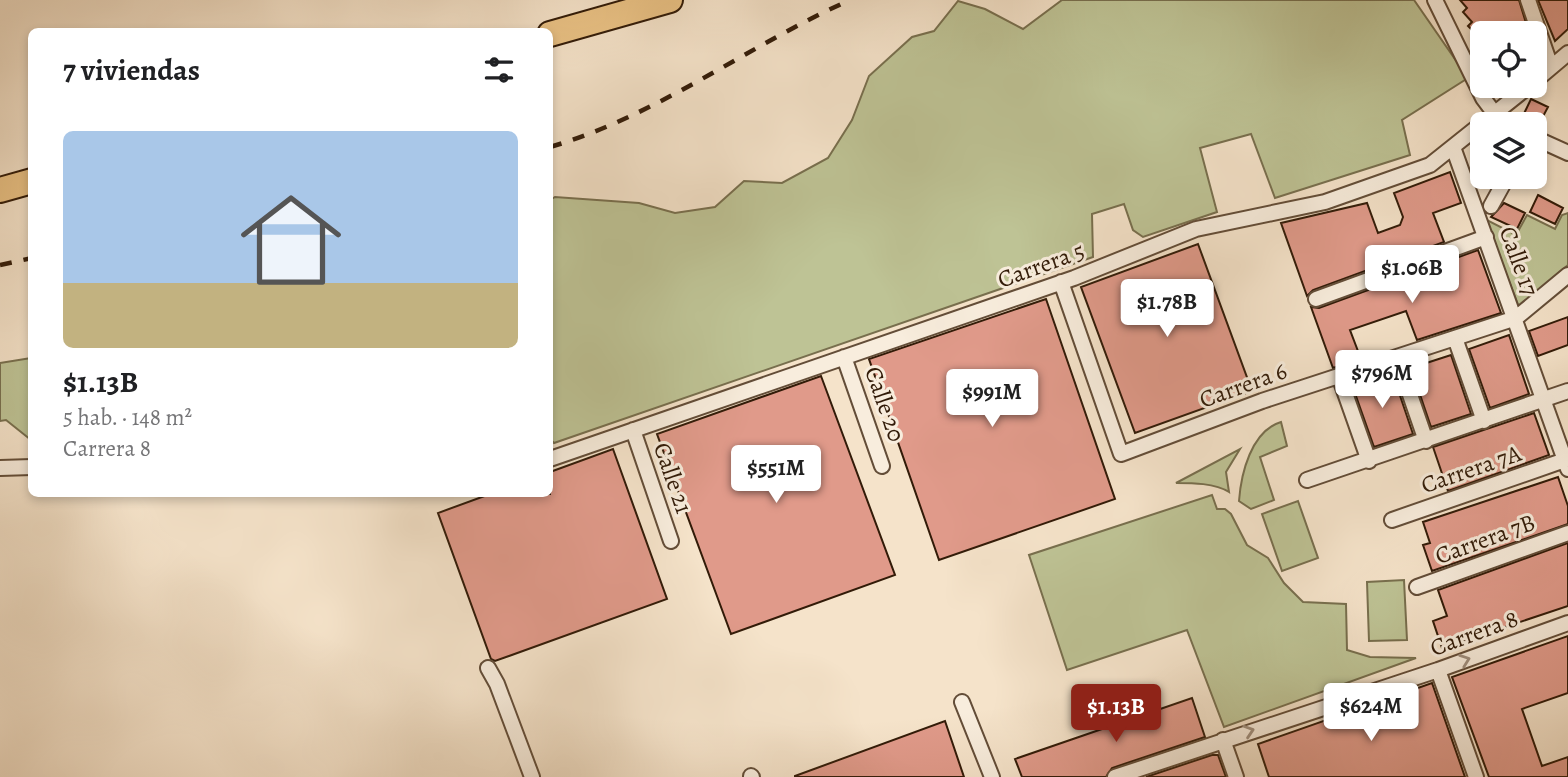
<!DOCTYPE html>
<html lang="es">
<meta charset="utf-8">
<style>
:root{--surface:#fff;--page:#f2f2f2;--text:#202124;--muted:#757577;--accent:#8f2418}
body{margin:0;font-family:Alegreya,serif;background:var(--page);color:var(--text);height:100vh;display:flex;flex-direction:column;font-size:26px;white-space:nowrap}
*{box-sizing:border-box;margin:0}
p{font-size:23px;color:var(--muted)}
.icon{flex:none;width:38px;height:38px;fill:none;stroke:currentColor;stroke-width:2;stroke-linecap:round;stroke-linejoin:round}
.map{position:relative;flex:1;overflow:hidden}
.side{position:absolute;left:28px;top:28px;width:525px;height:469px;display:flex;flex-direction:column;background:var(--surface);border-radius:10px;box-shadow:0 4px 10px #0003}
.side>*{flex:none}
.fabs{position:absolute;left:1470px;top:21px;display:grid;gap:14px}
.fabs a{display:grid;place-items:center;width:77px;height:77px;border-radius:10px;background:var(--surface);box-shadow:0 4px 10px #0003;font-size:35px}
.price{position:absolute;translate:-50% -60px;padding:0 16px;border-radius:7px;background:#fff;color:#222;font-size:23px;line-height:46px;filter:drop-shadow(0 2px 4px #0008)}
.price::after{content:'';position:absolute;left:50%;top:42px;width:21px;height:16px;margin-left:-10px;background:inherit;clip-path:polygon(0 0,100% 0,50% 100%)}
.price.active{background:var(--accent);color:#fff}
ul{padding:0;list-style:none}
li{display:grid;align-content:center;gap:14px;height:371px;padding:0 35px}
li span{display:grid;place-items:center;height:217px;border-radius:10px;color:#555}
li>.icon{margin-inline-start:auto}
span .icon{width:126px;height:126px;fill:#fffc;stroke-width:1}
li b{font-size:30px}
h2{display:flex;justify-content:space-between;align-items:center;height:84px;padding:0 35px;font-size:30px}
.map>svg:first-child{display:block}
</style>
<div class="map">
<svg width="1568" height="777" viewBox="0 0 1568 777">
<rect width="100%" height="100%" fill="#f5e3ca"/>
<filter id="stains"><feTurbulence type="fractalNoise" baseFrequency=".00286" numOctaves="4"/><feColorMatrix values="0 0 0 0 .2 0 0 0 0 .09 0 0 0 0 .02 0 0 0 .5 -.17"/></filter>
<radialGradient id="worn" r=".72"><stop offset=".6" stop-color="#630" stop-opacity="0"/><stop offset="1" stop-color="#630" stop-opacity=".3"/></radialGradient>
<path fill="#bec395" stroke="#786f4e" stroke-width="2" d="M1062 0H1414L1468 78 1402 120 1410 155 1275 198 1251 134 1200 148 1217 212 1143 237 1133 230 1124 204 1092 214 1093 257 554 443 550 439V200L555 197 639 203 675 213 715 207 744 181 782 183 828 158 852 120 869 76 912 37 934 31 958 1 985 9 1023 29Z
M1568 213V265L1519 307 1485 219 1516 235 1527 215 1555 229 1562 215Z
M31 358H32L31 440 6 420 0 421V363Z
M1281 422 1287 446 1260 457 1274 500 1251 509 1239 501C1241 474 1251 431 1281 422Z
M1240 449 1226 472 1229 492C1215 483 1192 483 1176 483Z
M1212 495 1217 509H1225L1231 514 1247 545 1268 558 1284 583 1303 602 1346 604 1347 650 1370 657 1416 658 1224 727 1187 630 1067 670 1029 555Z
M1298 501 1318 558 1282 571 1262 514Z
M1404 580 1407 640 1369 641 1367 582Z"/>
<path fill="#e09a8a" stroke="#321b08" stroke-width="2" d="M1460 0H1519L1529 33H1475L1468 26 1472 22 1463 12 1467 8Z
M1538 0H1568V29L1555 41Z
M1531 99 1548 107 1539 124H1519Z
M1450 172 1461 203 1433 213 1444 242 1313 290 1307 296 1281 223 1367 203 1378 233 1400 225 1403 217 1394 193Z
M1538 195 1563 208 1555 224 1530 212Z
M1504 203 1525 213 1517 229 1491 217Z
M1198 244 1252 391 1135 433 1081 287Z
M1478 250 1501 313 1417 340 1406 311 1350 330 1361 359 1333 368 1311 307 1319 308Z
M1046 299 1115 499 939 560 869 359Z
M1568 317V345L1538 356 1529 331Z
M1509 335 1529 394 1490 408 1469 349Z
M1451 355 1471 414 1431 427 1411 368Z
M1393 375 1413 434 1374 447 1351 382 1367 377 1369 383Z
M821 376 895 575 731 634 657 434Z
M1534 413 1549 455 1448 491 1433 447Z
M613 449 667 599 495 661 491 659 438 513 490 494H550V472Z
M1558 477 1568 506V524L1432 571 1423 545 1430 543 1423 522Z
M1568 543V606L1442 648 1433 621 1447 616 1438 590Z
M1568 636V693L1522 709 1542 766 1568 757V777H1489L1452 677Z
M1432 683 1465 777H1269L1258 744Z
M1192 698 1205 737 1112 768 1106 777H1022L1015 759Z
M945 721 964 777H795V776Z
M1212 755H1218L1226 777H1146Z"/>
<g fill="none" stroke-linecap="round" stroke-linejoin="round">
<defs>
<path id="street" d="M1435 0 1483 98 1495 114
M1528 0 1551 67
M1535 81 1568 53
M1535 138 1568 153
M1453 147 1568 469
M1491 206 1507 177
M1061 282 1121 454 1262 401 1516 318 1568 275
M1316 299 1486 237
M1455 338 1484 421
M844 357 882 466
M1397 357 1426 441
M1339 376 1369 461
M633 430 671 541
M550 459 1074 278 1196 229 1325 202 1430 165 1529 86
M0 468 32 467
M1307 480 1568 391
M1392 520 1565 460
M1417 587 1568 533
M488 668 497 684 532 777
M1438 670 1476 777
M962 702 992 777
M1223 740 1236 777
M751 776 752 777
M1115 777 1438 670 1568 623"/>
<path id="highway" d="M550 34 670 0
M0 190 32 181"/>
</defs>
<use href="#street" stroke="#634d38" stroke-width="18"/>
<use href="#highway" stroke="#321b08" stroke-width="28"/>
<use href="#street" stroke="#f8eddd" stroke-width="14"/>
<use href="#highway" stroke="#eac285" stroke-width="24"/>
<path stroke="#321b08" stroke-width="4.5" stroke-dasharray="12 12" stroke-linecap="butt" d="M550 147C657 116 749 45 850 0
M0 265 32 258"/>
</g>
<defs><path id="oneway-chevron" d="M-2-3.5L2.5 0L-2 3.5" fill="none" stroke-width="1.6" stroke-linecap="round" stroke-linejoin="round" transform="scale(1.75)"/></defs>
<g stroke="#9f8e7d">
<use href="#oneway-chevron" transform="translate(1465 660) rotate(-20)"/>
<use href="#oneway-chevron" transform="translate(1249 731) rotate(-18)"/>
</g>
<g text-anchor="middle" stroke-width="6" stroke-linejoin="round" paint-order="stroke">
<g font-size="24" fill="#321b08" stroke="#f8eddd">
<text transform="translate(1519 261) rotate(70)" y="8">Calle 17</text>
<text transform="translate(1041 265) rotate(-20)" y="8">Carrera 5</text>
<text transform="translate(1243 385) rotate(-20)" y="8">Carrera 6</text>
<text transform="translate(885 404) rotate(71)" y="8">Calle 20</text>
<text transform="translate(1471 469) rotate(-19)" y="8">Carrera 7A</text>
<text transform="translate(673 478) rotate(71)" y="8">Calle 21</text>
<text transform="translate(1485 539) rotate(-20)" y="8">Carrera 7B</text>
<text transform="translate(1474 633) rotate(-20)" y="8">Carrera 8</text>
</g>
</g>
<rect width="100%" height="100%" filter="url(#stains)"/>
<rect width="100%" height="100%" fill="url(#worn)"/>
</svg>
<div class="fabs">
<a><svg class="icon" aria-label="locate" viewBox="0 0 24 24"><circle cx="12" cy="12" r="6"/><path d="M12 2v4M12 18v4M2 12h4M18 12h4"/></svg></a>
<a><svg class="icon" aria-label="layers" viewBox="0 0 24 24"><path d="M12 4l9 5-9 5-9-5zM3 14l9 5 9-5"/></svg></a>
</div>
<b class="price" style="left:1412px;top:305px">$1.06B</b>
<b class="price" style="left:1167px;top:339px">$1.78B</b>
<b class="price" style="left:1382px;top:410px">$796M</b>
<b class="price" style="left:992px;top:429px">$991M</b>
<b class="price" style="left:776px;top:505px">$551M</b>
<b class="price" style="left:1371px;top:743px">$624M</b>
<b class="price active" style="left:1116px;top:744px">$1.13B</b>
<section class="side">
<h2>7 viviendas<svg class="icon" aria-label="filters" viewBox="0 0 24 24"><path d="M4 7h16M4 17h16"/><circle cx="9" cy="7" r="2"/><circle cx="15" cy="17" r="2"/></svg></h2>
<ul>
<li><span style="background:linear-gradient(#a9c7e8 70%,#c2b280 0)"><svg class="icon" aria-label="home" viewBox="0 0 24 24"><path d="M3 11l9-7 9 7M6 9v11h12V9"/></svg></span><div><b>$1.13B</b><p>5 hab. · 148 m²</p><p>Carrera 8</p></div></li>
</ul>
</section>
</div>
